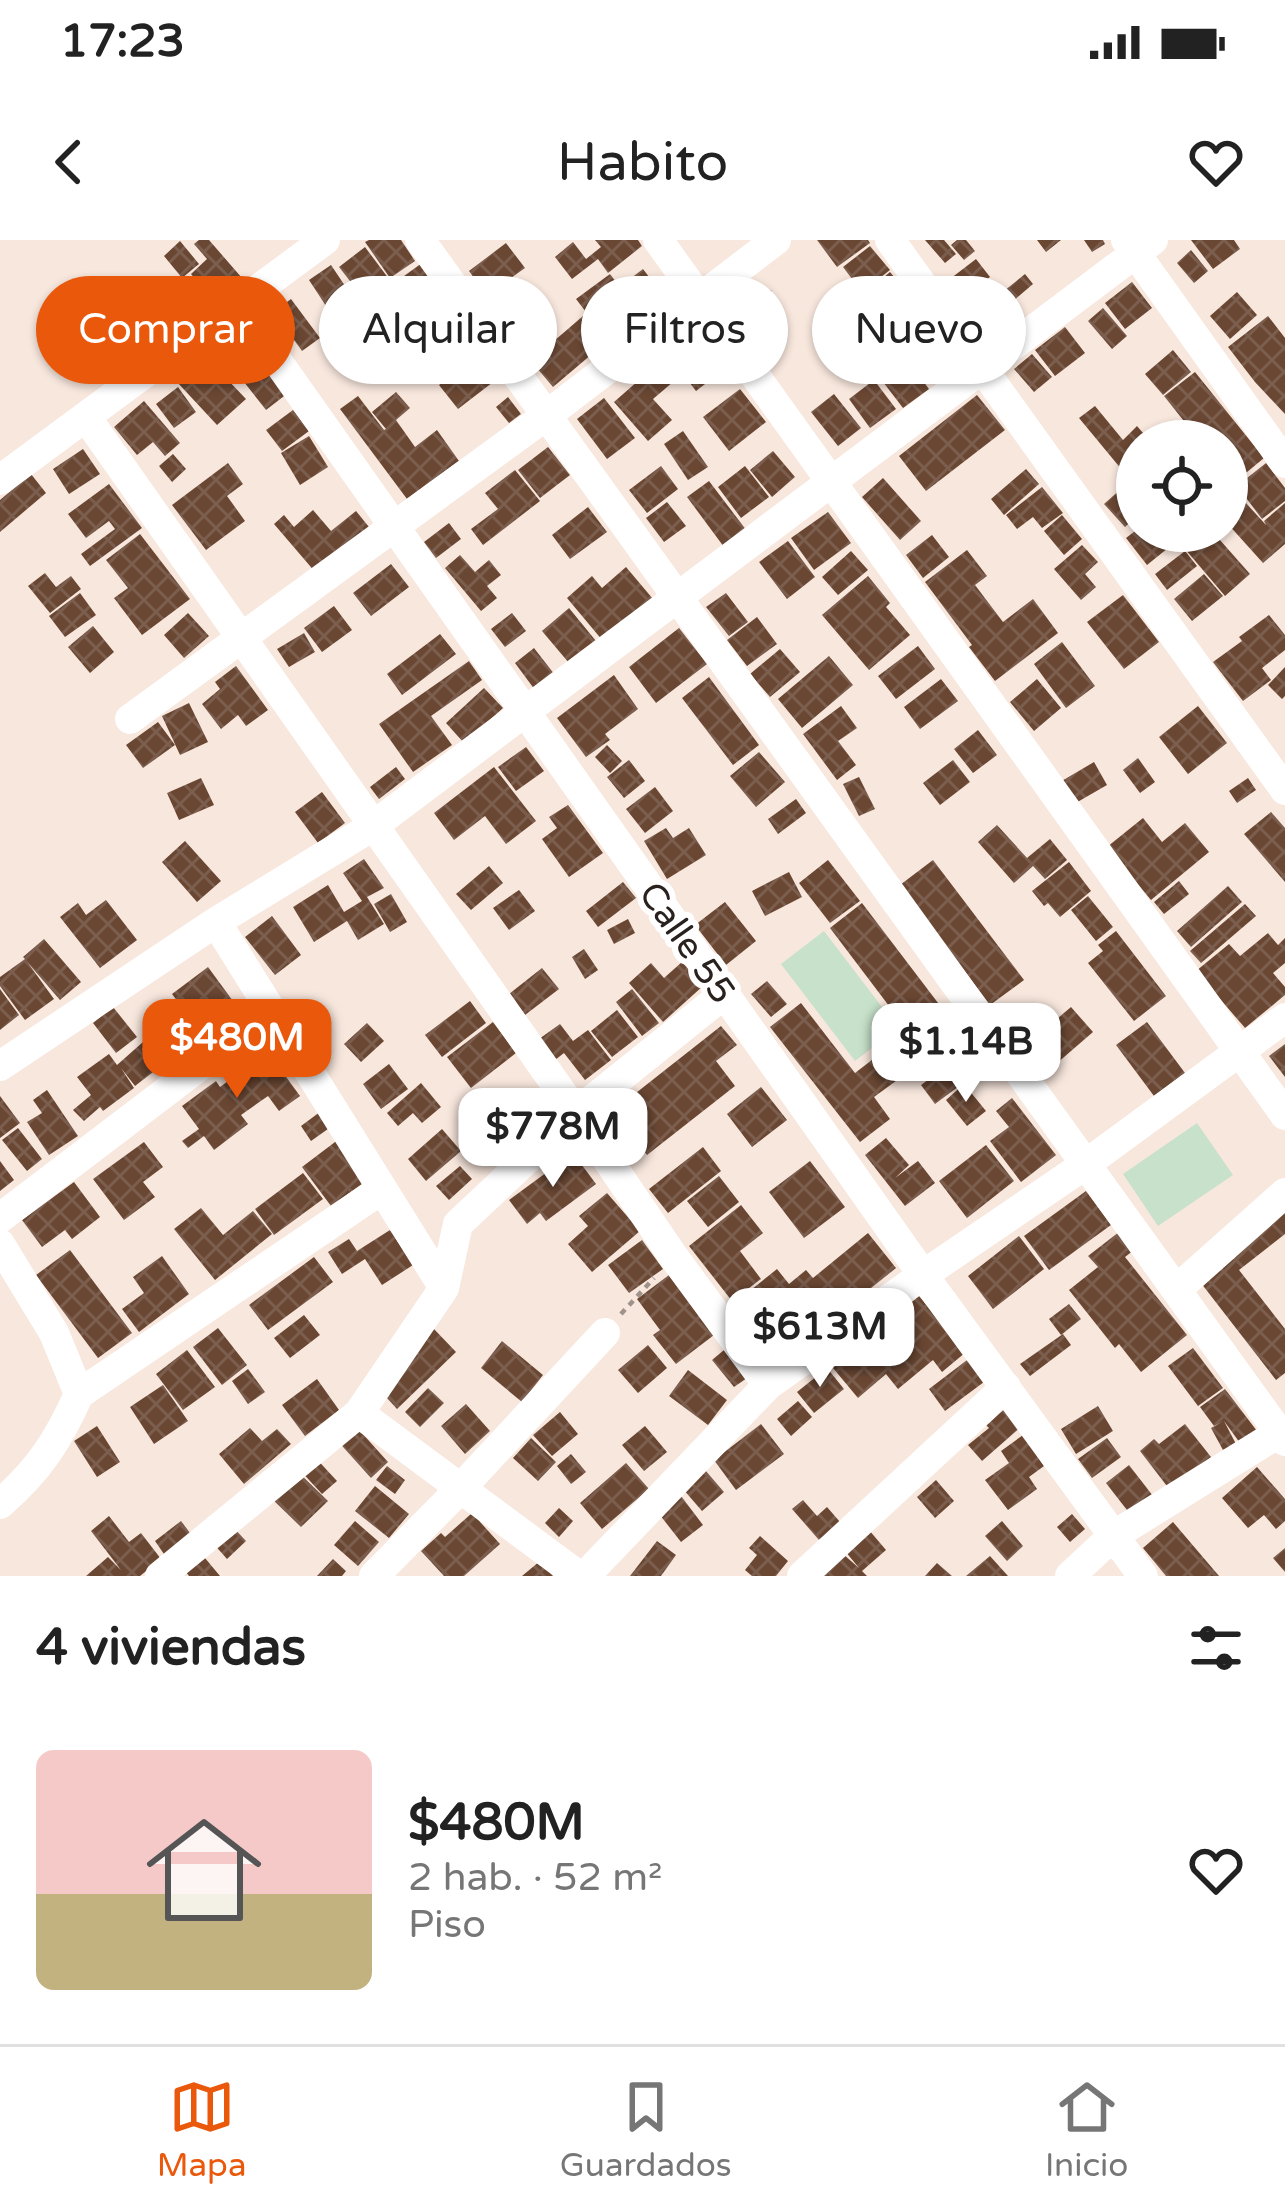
<!DOCTYPE html>
<html lang="es">
<meta charset="utf-8">
<style>
:root{--surface:#fff;--page:#f6f6f6;--text:#222;--muted:#767676;--line:#e0e0e0;--accent:#ea580c}
body{margin:0;font-family:"Varela Round",sans-serif;background:var(--page);color:var(--text);height:100vh;display:flex;flex-direction:column;font-size:45px;white-space:nowrap}
*{box-sizing:border-box;margin:0}
p{font-size:39px;color:var(--muted)}
.icon{flex:none;width:66px;height:66px;fill:none;stroke:currentColor;stroke-width:2;stroke-linecap:round;stroke-linejoin:round}
.map{position:relative;height:1336px;overflow:hidden}
.sheet{display:flex;flex-direction:column;background:var(--surface);flex:1}
.sheet>*{flex:none}
.guide{position:absolute;left:36px;top:36px;width:1215px;height:108px;display:flex;gap:24px}
.fabs{position:absolute;left:1116px;top:180px;display:grid;gap:24px}
.fabs a{display:grid;place-items:center;width:132px;height:132px;border-radius:50%;background:var(--surface);box-shadow:0 3px 9px #0004;font-size:60px}
.price{position:absolute;translate:-50% -102px;padding:0 27px;border-radius:24px;background:#fff;color:#222;font-size:39px;line-height:78px;filter:drop-shadow(0 3px 6px #0008)}
.price::after{content:'';position:absolute;left:50%;top:72px;width:36px;height:27px;margin-left:-18px;background:inherit;clip-path:polygon(0 0,100% 0,50% 100%)}
.price.current{background:var(--accent);color:#fff}
ul{padding:0;list-style:none}
li{display:flex;align-items:center;gap:36px;height:300px;padding:0 36px}
li span{display:grid;place-items:center;flex:none;width:336px;height:240px;border-radius:18px;color:#555}
li>.icon{margin-inline-start:auto}
span .icon{width:144px;height:144px;fill:#fffc;stroke-width:1}
li b{font-size:51px}
h2{display:flex;justify-content:space-between;align-items:center;height:144px;padding:0 36px;font-size:51px}
.pill{padding:0 42px;border-radius:54px;background:var(--surface);box-shadow:0 3px 9px #0004;font-size:42px;line-height:108px}
.pill.current{background:var(--accent);color:#fff}
.status{display:flex;justify-content:space-between;align-items:center;height:84px;padding:0 60px;background:var(--surface);direction:ltr}
.status svg{height:33px;fill:currentColor}
header{display:flex;justify-content:space-between;align-items:center;height:156px;padding:0 36px;background:var(--surface);font-size:54px;font-weight:600}
.menu{display:flex;justify-content:space-around;align-items:center;height:168px;border-top:3px solid var(--line);background:var(--surface);font-size:33px;color:var(--muted)}
.menu a{display:grid;justify-items:center;gap:6px}
.menu .current{color:var(--accent)}
.map>svg:first-child{display:block}
</style>
<div class="status"><b>17:23</b><svg viewBox="0 0 49 12"><path d="M0 12V9h3v3zM5 12V6h3v6zM10 12V3h3v9zM15 12V0h3v12zM26 1h20v11H26zM47 4h2v5h-2z"/></svg></div>
<header><svg class="icon" aria-label="back" viewBox="0 0 24 24"><path d="M15 5l-7 7 7 7"/></svg>Habito<svg class="icon" aria-label="heart" viewBox="0 0 24 24"><path d="M12 20l-8-8c-3-5 5-10 8-4 3-6 11-1 8 4z"/></svg></header>
<div class="map">
<svg width="1285" height="1336" viewBox="0 0 1285 1336">
<defs>
<pattern id="building-cross-hatch" width="8" height="8" patternUnits="userSpaceOnUse" patternTransform="scale(3)"><rect width="8" height="8" fill="#6a4733"/><path d="M0 0l8 8M0 8l8-8" fill="none" stroke="#7b5e4e"/></pattern>
</defs>
<rect width="100%" height="100%" fill="#f8e7dd"/>
<path fill="#c7e1ca" d="M824 691 898 788 855 821 781 724Z
M1197 883 1233 935 1158 986 1123 934Z"/>
<path fill="url(#building-cross-hatch)" d="M199 0H209L242 38 214 61 191 34 207 19 194 4Z
M369 0H401L415 21 390 38 365 2Z
M595 0H638L642 6 608 33 598 19 572 39 555 17 573 2 586 19 601 7Z
M817 0H868L870 3 837 27Z
M925 0H944L956 14 945 23Z
M957 0H966L975 11 964 20 951 5Z
M1037 0H1061L1046 12Z
M1084 0H1103L1105 4 1092 12Z
M1191 0H1234L1240 9 1213 29Z
M180 1 199 24 182 38 164 16Z
M506 3 525 28 511 38 527 60 504 78 469 31Z
M870 6 890 30 862 52 843 27Z
M365 7 389 39 365 60 339 27Z
M1191 10 1208 31 1194 43 1177 23Z
M976 19 990 37 960 60 946 42Z
M422 23 440 48 412 69 393 44Z
M331 25 368 80 345 95 309 40Z
M643 29 659 50 638 66 622 45Z
M890 32 915 62 863 107 837 77Z
M610 34 645 80 612 106 576 59Z
M1025 34 1033 44 1012 62 1004 51Z
M191 36 212 63 130 129 107 100Z
M1132 42 1152 68 1125 89 1105 63Z
M771 50 780 66 761 76 752 60Z
M1237 52 1257 75 1230 99 1210 76Z
M291 59 320 98 302 111 274 72Z
M1000 61 1016 83 994 100 977 79Z
M1103 68 1127 96 1112 109 1088 81Z
M583 76 605 103 553 147 520 108 543 88 554 101Z
M1268 76 1285 98V174L1255 142 1228 107Z
M766 84 783 106 766 119 749 97Z
M695 85 727 127 696 151 664 109Z
M1065 87 1085 113 1055 136 1035 110Z
M243 93 264 121 233 144 212 117Z
M929 94 953 125 929 143 906 113Z
M896 105 929 149 903 168 870 125Z
M1173 110 1191 132 1163 155 1145 134Z
M1032 114 1052 137 1034 152 1014 129Z
M478 115 497 139 458 169 439 145Z
M205 116 246 159 217 185 177 142Z
M663 119 679 137 653 159 672 180 648 201 614 162Z
M266 125 288 153 266 170 244 142Z
M1195 132 1264 218 1235 242 1227 232V201H1177L1191 190 1164 156Z
M874 140 896 169 870 188 849 159Z
M178 147 196 172 174 188 156 164Z
M740 149 766 182 729 211 703 177Z
M396 152 410 168 396 180 415 207 437 190 459 221 407 259 340 169 358 156 384 190 386 189 372 172Z
M834 154 861 188 838 206 811 172Z
M977 155 1005 190 926 251 899 216Z
M508 157 521 174 509 183 496 167Z
M604 158 635 198 607 219 577 179Z
M144 161 180 203 165 216 153 202 137 215 114 187Z
M1095 166 1123 200 1137 186 1150 201H1137V227L1127 236 1079 178Z
M293 170 309 191 282 211 266 190Z
M683 191 708 227 688 240 664 204Z
M309 196 328 227 300 245 281 213Z
M548 207 570 235 540 258 518 230Z
M83 209 100 234 69 254 53 229Z
M773 211 795 237 772 257 750 230Z
M173 214 186 229 172 242 159 226Z
M228 223 243 244 227 256 245 281 206 310 172 265Z
M1266 223 1285 248V261L1262 279 1237 246Z
M661 226 678 249 647 273 629 250Z
M745 226 769 257 741 278 718 247Z
M1026 229 1039 244 1004 275 991 259Z
M515 230 540 261 483 305 471 289 498 269 485 253Z
M31 234 46 253 0 292V260Z
M883 238 921 281 900 300 862 257Z
M1131 240 1137 247V276L1125 287 1104 264Z
M709 241 747 291 724 307 687 257Z
M109 244 142 288 90 326 81 314 115 289 109 281 86 298 68 274Z
M1042 247 1063 273 1042 288 1033 277 1017 289 1006 275Z
M667 262 686 286 664 302 646 278Z
M1246 263 1266 285 1264 281 1285 263V304L1263 323 1227 283Z
M588 267 607 292 570 319 552 295Z
M313 270 331 291 356 271 369 287 316 333 274 284 284 275 294 287Z
M828 272 851 303 814 330 791 298Z
M1062 275 1082 299 1064 315 1044 291Z
M449 283 461 299 436 318 424 302Z
M1135 291H1171L1178 300 1147 325 1126 298Z
M1206 291H1212L1250 334 1225 356 1185 309Z
M140 294 190 359 142 395 114 358 128 348 106 320Z
M932 295 949 317 923 338 906 315Z
M788 301 815 337 787 359 759 322Z
M1082 305 1098 322 1085 334 1096 347 1081 360 1054 329Z
M967 310 987 336 975 345 1003 382 1033 359 1058 393 995 441 969 407 972 405 925 342Z
M851 311 868 330 838 355 822 337Z
M1185 311 1197 326 1167 350 1155 334Z
M460 315 475 332 489 320 501 335 487 346 497 358 481 371 445 328Z
M391 324 409 347 371 376 353 353Z
M626 327 653 359 603 401 567 358 592 336 602 348Z
M45 333 56 347 71 336 81 349 50 373 28 346Z
M1204 334 1223 356 1192 381 1174 359Z
M868 336 890 363 886 367 910 395 869 430 822 375Z
M80 353 96 375 65 397 49 376Z
M726 353 748 382 729 396 706 367Z
M1123 355 1159 402 1124 429 1087 382Z
M334 366 352 390 322 412 304 388Z
M569 368 596 401 569 423 542 391Z
M188 373 209 396 184 418 164 395Z
M512 373 526 391 505 407 491 389Z
M1269 375 1285 395V410L1262 428 1271 440 1243 461 1213 422 1242 401 1239 397Z
M757 377 777 404 747 426 727 400Z
M93 386 114 412 90 433 68 407Z
M679 388 707 424 656 463 629 427Z
M304 393 315 412 289 427 277 409Z
M440 394 456 414 402 455 387 434Z
M1062 402 1095 446 1066 468 1034 424Z
M918 406 935 429 896 459 878 436Z
M534 408 555 435 535 450 515 423Z
M780 409 800 432 770 457 750 434Z
M829 416 853 445 802 488 778 459Z
M469 421 482 440 431 476 452 505 413 532 379 484Z
M236 426 268 470 246 486 238 475 221 489 202 464 220 449 215 442Z
M1285 427V456L1282 459 1268 445Z
M614 435 638 469 605 494 610 500 586 517 557 478Z
M709 437 759 505 733 525 682 458Z
M941 439 958 461 920 489 904 467Z
M1037 439 1061 468 1034 491 1010 462Z
M484 448 503 468 464 503 446 483Z
M189 463 208 502 180 515 162 476Z
M841 466 857 488 838 501 856 525 837 540 803 494Z
M1198 466 1227 503 1188 534 1159 497Z
M158 482 175 505 143 528 126 505Z
M978 490 997 515 973 533 954 509Z
M607 505 622 521 610 533 595 517Z
M526 507 544 531 516 551 498 527Z
M759 512 785 542 756 567 730 536Z
M1138 518 1155 542 1140 553 1123 530Z
M629 520 645 541 624 558 607 537Z
M953 520 970 542 940 565 923 543Z
M1094 522 1107 545 1074 564 1060 542Z
M396 527 405 539 379 559 370 547Z
M494 527 536 581 506 604 485 576 454 600 434 573Z
M859 537 875 569 859 576 843 544Z
M201 538 214 565 179 580 167 553Z
M1248 538 1256 550 1237 563 1229 551Z
M655 547 673 571 645 593 626 569Z
M322 552 345 583 318 603 295 572Z
M796 559 806 573 778 594 768 579Z
M568 565 603 613 569 637 542 599 557 588 549 577Z
M1271 572 1285 588V642L1244 594Z
M1143 578 1162 602 1185 583 1209 612 1151 660 1107 607Z
M997 585 1027 618 1050 599 1067 620 1045 639 1033 626 1014 643 978 602Z
M666 588 673 598 689 588 706 615 667 639 644 601Z
M185 601 221 641 197 662 162 622Z
M364 619 384 648 367 657 384 684 358 700 347 681 314 702 293 667 328 645 344 672 362 661 343 633Z
M828 620 860 661 830 683 799 643Z
M933 620 1024 740 990 765 900 645Z
M1069 622 1091 651 1060 677 1048 663 1044 666 1032 651Z
M489 626 503 643 471 670 456 654Z
M789 632 802 657 765 676 752 651Z
M1179 641 1189 654 1164 674 1154 662Z
M623 642 636 658 598 687 586 671Z
M1228 646 1242 662 1191 707 1177 691Z
M519 650 535 671 509 690 493 668Z
M391 654 407 682 390 692 374 664Z
M1088 656 1113 687 1096 701 1071 670Z
M106 660 137 700 100 728 60 677 78 663 86 675Z
M725 662 756 701 726 725 695 685Z
M862 663 986 826 935 864 921 845 939 832 830 688Z
M1245 664 1256 676 1201 723 1190 711Z
M272 676 301 715 275 735 245 697Z
M628 679 635 693 614 704 607 690Z
M1116 691 1166 756 1134 781 1088 723 1103 711 1098 705Z
M1268 693 1278 705 1285 698V723L1273 733 1285 747V755L1245 788 1196 731 1229 704 1240 716Z
M44 699 81 742 60 760 28 723 54 759 25 780 0 746V737L25 719 23 717Z
M584 709 598 730 585 739 572 717Z
M682 722 703 746 663 782 629 743 651 723 664 738Z
M208 727 241 772 205 798 172 754Z
M542 728 559 749 525 775 509 754Z
M767 741 787 764 771 777 751 754Z
M0 749 19 775 0 790Z
M632 749 659 783 642 796 616 762Z
M470 761 486 783 442 817 425 795Z
M801 763 855 833 881 813 900 838 874 857 890 879 860 902 770 787Z
M113 767 137 797 116 813 93 783Z
M1071 767 1093 792 1056 824 1044 810 1061 796 1051 784Z
M1030 769 1046 787 1024 805 1009 787Z
M617 770 638 797 612 817 591 791Z
M175 772 199 800 174 821 150 793Z
M493 782 516 813 471 848 447 817Z
M1147 782 1185 833 1154 856 1116 805Z
M367 783 384 801 361 822 344 804Z
M560 784 573 801 588 790 611 820 585 840 564 813 555 820 539 799Z
M721 786 737 805 716 821 735 846 647 915 613 871Z
M907 796 922 816 899 833 884 813Z
M143 802 146 806 142 809 157 829 135 846 121 828 134 848 103 871 100 867 84 881 73 870 91 855 77 837 109 814 117 825Z
M1285 804V837L1269 816Z
M268 812 300 856 279 871 268 856 241 875 248 884 214 910 204 896 188 908 182 901 199 889 182 866 216 841 220 847Z
M389 824 408 849 381 869 363 844Z
M421 843 441 867 422 883 413 873 398 886 387 873Z
M964 844 986 871 967 886 946 860Z
M761 847 787 880 752 907 727 874Z
M47 850 78 896 49 915 27 882 42 873 33 860Z
M495 852 515 879 498 892 478 866Z
M0 856 20 883 0 898Z
M1012 858 1056 915 1021 942 990 901 1009 887 996 871Z
M324 869 335 884 311 901 301 886Z
M18 888 42 919 27 931 2 900Z
M442 889 461 911 426 941 408 919Z
M886 898 909 925 895 938 918 921 935 943 905 966 865 915Z
M339 899 369 939 331 966 302 927Z
M144 902 163 927 143 942 155 957 124 980 93 939Z
M986 905 1014 941 967 978 939 941Z
M703 907 721 931 668 973 649 949Z
M573 913 596 944 546 981 540 973 527 984 509 960Z
M0 921 14 940 0 951Z
M810 921 845 967 804 998 769 952Z
M460 926 472 939 449 960 436 946Z
M303 933 323 959 274 995 255 969Z
M719 936 739 962 708 987 687 961Z
M74 942 100 977 72 999 65 990 42 1007 22 980Z
M1086 951 1111 985 1049 1030 1024 996Z
M607 953 640 991 592 1032 568 1004 588 986 579 976Z
M741 965 763 993 740 1011 761 1039 732 1061 689 1006Z
M1285 965V994L1239 1030 1285 1089V1133L1276 1140 1194 1034Z
M201 968 223 995 253 971 272 994 215 1040 174 989Z
M390 990 413 1025 382 1045 365 1019 342 1034 328 1012 349 999 357 1011Z
M1119 992 1134 1010 1125 1017 1187 1095 1141 1132 1119 1104 1115 1108 1069 1050 1098 1027 1088 1016Z
M868 993 896 1028 784 1118 737 1061 777 1029 789 1044 806 1030 813 1038Z
M1019 996 1044 1029 993 1069 968 1036Z
M642 1000 663 1029 629 1053 608 1025Z
M70 1010 132 1093 98 1118 36 1035Z
M162 1016 189 1054 139 1092 122 1069 144 1053 133 1037Z
M314 1017 333 1042 268 1090 249 1065Z
M669 1035 714 1095 676 1124 653 1095 660 1090 637 1059Z
M919 1056 966 1112 942 1132 933 1120 898 1149 886 1134 858 1158 833 1128Z
M1069 1064 1081 1079 1061 1095 1049 1079Z
M304 1075 320 1095 290 1118 274 1098Z
M218 1088 247 1125 222 1145 193 1107Z
M434 1089 456 1112 397 1169 378 1148Z
M1063 1094 1071 1105 1030 1136 1020 1124Z
M502 1101 543 1135 522 1162 481 1128Z
M648 1105 667 1128 638 1153 618 1130Z
M1193 1108 1223 1148 1198 1166 1168 1126Z
M187 1110 215 1147 183 1170 156 1134Z
M724 1110 747 1138 734 1147 712 1120Z
M971 1117 988 1139 945 1171 929 1149Z
M827 1128 844 1149 814 1173 797 1152Z
M248 1129 265 1152 248 1164 232 1141Z
M688 1130 727 1160 708 1185 669 1156Z
M317 1139 339 1170 305 1196 282 1165Z
M163 1145 188 1181 154 1204 130 1167Z
M428 1148 444 1163 420 1187 405 1172Z
M1225 1149 1257 1191 1240 1203 1224 1181 1236 1204 1223 1210 1211 1188 1224 1181 1214 1186 1200 1167Z
M798 1161 812 1177 791 1196 777 1179Z
M1000 1162 1021 1187 982 1221 968 1205 989 1188 980 1179Z
M466 1164 490 1191 465 1214 441 1186Z
M1098 1166 1113 1191 1076 1214 1061 1189Z
M560 1172 578 1194 552 1216 533 1195Z
M352 1182 388 1222 371 1238 335 1198Z
M761 1184 784 1214 736 1250 714 1220Z
M1185 1184 1211 1217 1170 1250 1140 1211 1154 1199 1159 1204Z
M97 1186 120 1222 97 1237 74 1201Z
M645 1186 667 1212 644 1231 622 1205Z
M250 1188 262 1201 277 1189 291 1204 244 1244 219 1214Z
M1023 1195 1044 1226 1029 1237 1037 1249 1008 1270 985 1240 1009 1223 1001 1211Z
M531 1198 556 1222 538 1241 513 1218Z
M1107 1198 1121 1217 1092 1238 1078 1219Z
M312 1214 337 1241 322 1254 297 1227Z
M571 1214 586 1232 571 1244 557 1226Z
M626 1223 649 1249 602 1289 580 1263Z
M1129 1225 1153 1256 1130 1274 1106 1243Z
M387 1226 405 1240 395 1254 376 1240Z
M1257 1227 1285 1259V1281L1276 1289 1264 1275 1248 1288 1222 1258Z
M296 1230 328 1261 301 1287 269 1256Z
M705 1230 724 1252 702 1271 683 1249Z
M936 1240 954 1261 935 1278 917 1257Z
M375 1246 409 1274 389 1298 355 1271Z
M678 1252 703 1285 681 1302 656 1270Z
M803 1260 817 1276 827 1267 840 1282 819 1300 792 1269Z
M559 1268 573 1281 559 1297 545 1283Z
M472 1273 500 1304 464 1336H444L421 1311 441 1293 445 1297Z
M1072 1274 1085 1289 1070 1302 1057 1287Z
M109 1276 129 1302 141 1293 161 1319 140 1336H86L108 1317 121 1330 91 1291Z
M181 1281 193 1297 166 1317 155 1301Z
M355 1281 379 1302 358 1326 334 1305Z
M1002 1281 1023 1306 1007 1321 985 1296Z
M1173 1282 1219 1336H1166L1143 1308Z
M231 1285 246 1301 227 1319 212 1302Z
M869 1290 886 1310 862 1331 867 1336H823L843 1314 859 1328 845 1311Z
M760 1296 788 1321 776 1336H752L745 1330 757 1315 749 1308Z
M657 1301 676 1315 661 1336H630Z
M1285 1308V1332L1273 1318Z
M200 1312 220 1336H189L182 1327Z
M990 1316 1008 1336H966Z
M333 1319 346 1331 342 1336H317Z
M540 1321 553 1336H522Z
M937 1323 952 1336H925Z"/>
<g fill="none" stroke-linecap="round" stroke-linejoin="round">
<path stroke="#9e928b" stroke-width="4.5" stroke-dasharray="6 6" stroke-linecap="butt" d="M621 1074 654 1038"/>
<path stroke="#fff" stroke-width="30" d="M420 0 1285 1201
M658 0 1285 875
M890 0 1285 550
M1126 0 1285 223
M237 64 923 1035 1143 1336
M86 177 576 873 673 1016 768 1145
M0 240 325 0
M130 479 547 175 776 0
M216 682 444 1048
M0 826 216 682 373 586 1153 0
M0 978 272 771
M0 1004 54 1093 79 1154C58 1201 39 1230 0 1264
M1176 1050 1285 953
M79 1154 382 949
M359 1173 579 1336
M160 1336 359 1173 444 1048 458 984 576 873 724 754
M374 1336 461 1248 605 1093
M585 1336 768 1145 923 1035 1086 924 1285 778
M802 1336 1006 1147
M1070 1336 1113 1296 1285 1189"/>
</g>
<g text-anchor="middle" stroke-width="12" stroke-linejoin="round" paint-order="stroke">
<g font-size="36" fill="#28211e" stroke="#fff">
<text transform="translate(688 702) rotate(55)" y="13">Calle 55</text>
</g>
</g>
</svg>
<div class="fabs">
<a><svg class="icon" aria-label="locate" viewBox="0 0 24 24"><circle cx="12" cy="12" r="6"/><path d="M12 2v4M12 18v4M2 12h4M18 12h4"/></svg></a>
</div>
<b class="price current" style="left:237px;top:861px">$480M</b>
<b class="price" style="left:966px;top:865px">$1.14B</b>
<b class="price" style="left:553px;top:950px">$778M</b>
<b class="price" style="left:820px;top:1150px">$613M</b>
<div class="guide">
<a class="pill current">Comprar</a>
<a class="pill">Alquilar</a>
<a class="pill">Filtros</a>
<a class="pill">Nuevo</a>
</div>
</div>
<section class="sheet">
<h2>4 viviendas<svg class="icon" aria-label="filters" viewBox="0 0 24 24"><path d="M4 7h16M4 17h16"/><circle cx="9" cy="7" r="2"/><circle cx="15" cy="17" r="2"/></svg></h2>
<ul>
<li><span style="background:linear-gradient(#f6c9c9 60%,#c2b280 0)"><svg class="icon" aria-label="home" viewBox="0 0 24 24"><path d="M3 11l9-7 9 7M6 9v11h12V9"/></svg></span><div><b>$480M</b><p>2 hab. · 52 m²</p><p>Piso</p></div><svg class="icon" aria-label="heart" viewBox="0 0 24 24"><path d="M12 20l-8-8c-3-5 5-10 8-4 3-6 11-1 8 4z"/></svg></li>
</ul>
</section>
<nav class="menu">
<a class="current"><svg class="icon" aria-label="map" viewBox="0 0 24 24"><path d="M3 6l6-2 6 2 6-2v14l-6 2-6-2-6 2zM9 4v14M15 6v14"/></svg>Mapa</a>
<a><svg class="icon" aria-label="saved" viewBox="0 0 24 24"><path d="M7 4h10v16l-5-4-5 4z"/></svg>Guardados</a>
<a><svg class="icon" aria-label="home" viewBox="0 0 24 24"><path d="M3 11l9-7 9 7M6 9v11h12V9"/></svg>Inicio</a>
</nav>
